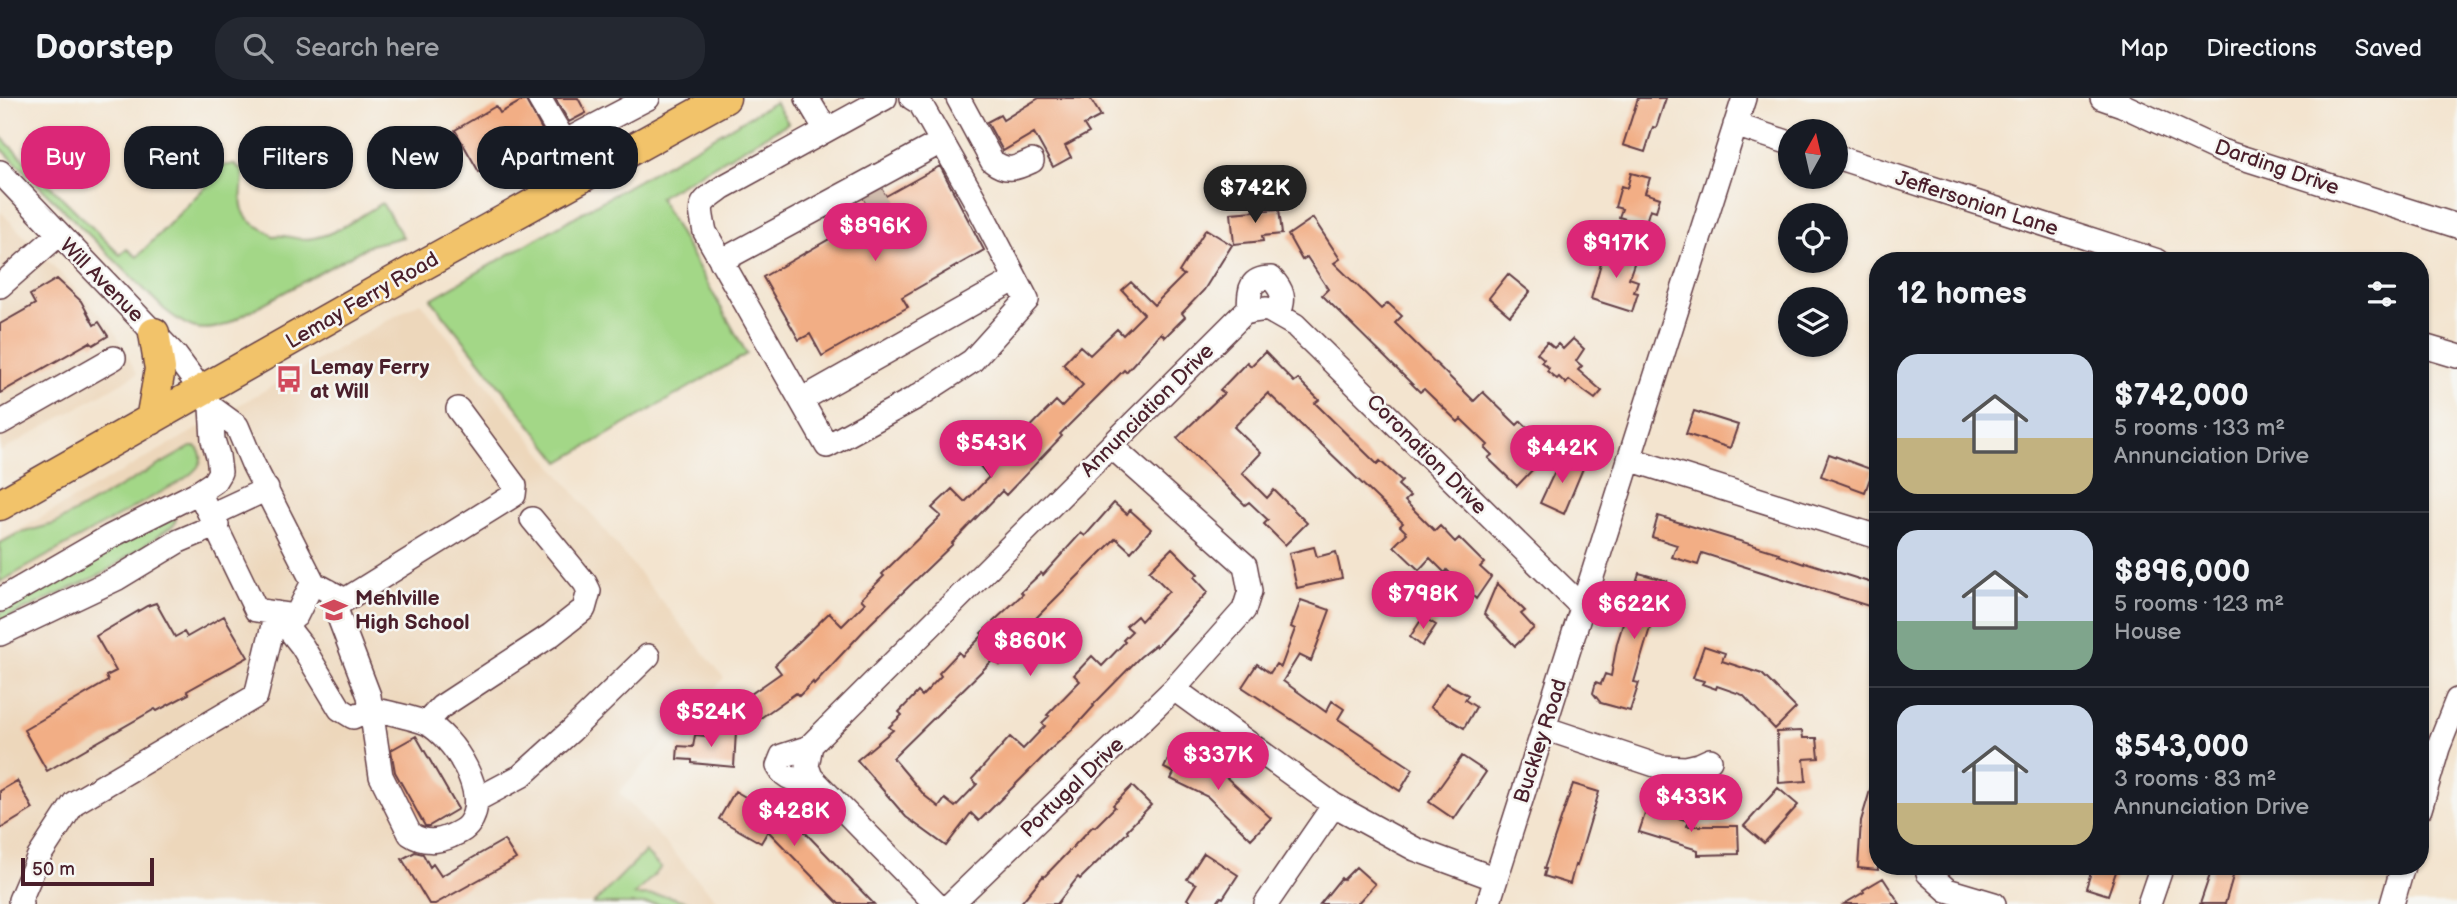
<!DOCTYPE html>
<meta charset="utf-8">
<style>
:root{--surface:#171b24;--page:#242831;--text:#f1f3f6;--muted:#9ea1a6;--line:#363941;--accent:#db2777}
body{margin:0;font-family:"Balsamiq Sans",sans-serif;background:var(--page);color:var(--text);height:100vh;display:flex;flex-direction:column;font-size:26px;white-space:nowrap}
*{box-sizing:border-box;margin:0}
p{font-size:23px;color:var(--muted)}
.icon{flex:none;width:38px;height:38px;fill:none;stroke:currentColor;stroke-width:2;stroke-linecap:round;stroke-linejoin:round}
.map{position:relative;flex:1;overflow:hidden}
.panel{position:absolute;left:1869px;top:154px;width:560px;height:623px;display:flex;flex-direction:column;background:var(--surface);border-radius:28px;box-shadow:0 2px 5px #0004}
.panel>*{flex:none}
.hud{position:absolute;left:21px;top:28px;width:665px;height:63px;display:flex;gap:14px}
.needle{width:46px;rotate:8deg}
.controls{position:absolute;left:1778px;top:21px;display:grid;gap:14px}
.controls a{display:grid;place-items:center;width:70px;height:70px;border-radius:50%;background:var(--surface);box-shadow:0 2px 5px #0004;font-size:35px}
.scale{position:absolute;left:21px;bottom:18px;width:133px;box-sizing:border-box;padding-left:7px;border:4px solid #4a1f2b;border-top:0;font-size:19px;line-height:24px;white-space:nowrap;color:#4a1f2b;-webkit-text-stroke:5px #f6f6f2;paint-order:stroke}
.price{position:absolute;translate:-50% -60px;padding:0 16px;border-radius:24px;background:var(--accent);color:#fff;font-size:23px;line-height:46px;filter:drop-shadow(0 2px 4px #0008)}
.price::after{content:'';position:absolute;left:50%;top:42px;width:21px;height:16px;margin-left:-10px;background:inherit;clip-path:polygon(0 0,100% 0,50% 100%)}
.price.on{background:#222;color:#fff}
ul{padding:0;list-style:none}
li{display:flex;align-items:center;gap:21px;height:175px;padding:0 28px}
li+li{border-top:2px solid var(--line)}
li span{display:grid;place-items:center;flex:none;width:196px;height:140px;border-radius:21px;color:#555}
li>.icon{margin-inline-start:auto}
span .icon{width:84px;height:84px;fill:#fffc;stroke-width:1}
li b{font-size:30px}
h2{display:flex;justify-content:space-between;align-items:center;height:84px;padding:0 28px;font-size:30px}
.pill{padding:0 24px;border-radius:28px;background:var(--surface);box-shadow:0 2px 5px #0004;font-size:24px;line-height:63px}
.pill.on{background:var(--accent);color:#fff}
header{display:flex;align-items:center;gap:42px;box-sizing:border-box;height:98px;padding:0 35px;background:var(--surface);border-bottom:2px solid var(--line)}
header strong{font-size:33px}
nav{display:flex;gap:38px;margin-inline-start:auto;font-size:24px}
.search{width:490px;height:63px;background:var(--page);display:flex;align-items:center;gap:18px;box-sizing:border-box;padding:0 24px;border-radius:28px;color:var(--muted);font-size:26px}
.map>svg:first-child{display:block}
</style>
<header>
<strong>Doorstep</strong>
<div class="search"><svg class="icon" aria-label="search" viewBox="0 0 24 24"><circle cx="10" cy="10" r="6"/><path d="M15 15l6 6"/></svg>Search here</div>
<nav><a>Map</a><a>Directions</a><a>Saved</a></nav>
</header>
<div class="map">
<svg width="2457" height="806" viewBox="0 0 2457 806">
<rect width="100%" height="100%" fill="#f6f6f2"/>
<filter id="ink" filterUnits="userSpaceOnUse"><feTurbulence type="fractalNoise" baseFrequency=".0143" numOctaves="2"/><feDisplacementMap in="SourceGraphic" scale="14" xChannelSelector="R" yChannelSelector="G"/><feConvolveMatrix kernelMatrix="1 2 1 2 8 2 1 2 1" color-interpolation-filters="sRGB"/></filter>
<filter id="wash" filterUnits="userSpaceOnUse"><feTurbulence type="fractalNoise" baseFrequency=".00686" numOctaves="4" result="noise"/><feDisplacementMap in="SourceGraphic" scale="28" xChannelSelector="R" yChannelSelector="G"/><feGaussianBlur stdDeviation="1.57" result="paint"/><feColorMatrix in="noise" values="0 0 0 0 0 0 0 0 0 0 0 0 0 0 0 0 0 1.4 0 .05"/><feComposite in="paint" operator="in"/></filter>
<g filter="url(#wash)">
<rect width="100%" height="100%" fill="#f3e4cf"/>
<path fill="#edd7bb" d="M0 113 113 230 137 276 0 354Z
M420 204 724 580 619 694 720 806H0V443Z"/>
<path fill="#a3d787" stroke="#767b59" stroke-width="2" d="M775 4 788 25 659 99 747 256 560 364 431 201Z
M0 38 120 157 127 151 137 159 214 80 205 70 215 61 223 68 234 66 243 74C244 92 234 112 254 126 260 130 267 132 273 138 285 135 294 142 306 141 334 139 358 119 382 105L403 139 370 147 225 227C198 236 187 229 165 212L0 49Z
M191 349H196C210 363 193 375 181 383L0 484V445L17 436 54 426Z
M170 418 176 421 174 427 102 476 0 523V515Z
M645 754 661 770 634 797 668 798 694 806H593Z"/>
<g id="blocks">
<path fill="#f2ae85" d="M555 0H578L586 15 569 24Z
M1039 0H1090L1101 18 1084 27 1089 35 1065 48 1071 59 1053 69 1034 35 1003 53 987 24 1000 17 1003 22Z
M1638 0H1666L1656 30 1653 29 1645 54 1623 47Z
M525 1 545 37 479 74 455 32 496 8 500 15Z
M940 68 984 152 902 199 908 209 822 258 810 236 799 242 763 179 873 116 864 101 882 92 886 98Z
M1631 75 1650 80 1645 95 1660 100 1656 113 1650 111 1645 127 1619 119 1622 111 1615 109 1621 88 1627 90Z
M1279 111 1282 136 1262 138 1263 143 1234 146 1231 115Z
M1313 120 1340 161 1334 165 1381 211 1388 205 1402 218 1395 225 1474 303 1483 294 1517 327 1521 323 1539 341 1525 355 1537 367 1517 388 1488 360 1492 357 1485 350 1488 347 1461 321 1458 324 1424 291 1420 294 1322 197 1328 191 1307 159 1302 162 1288 137Z
M1206 131 1232 147 1204 192 1182 215 1185 219 1165 239 1161 235 1126 274 1124 272 1060 336 1062 338 1006 397 1002 393 952 445 953 446 870 526 814 586 813 584 799 598 796 595 745 631 731 610 781 575 775 567 829 515 842 528 865 505 861 501 884 478 882 476 941 418 932 410 952 391 965 404 989 379 980 368 1001 348 1007 353 1056 303 1062 309 1083 287 1063 266 1080 248 1090 257 1117 231 1123 237 1144 216 1122 192 1131 184 1154 207 1184 177 1179 174Z
M1606 147 1637 157 1629 180 1638 183 1634 194 1638 195 1632 214 1591 201Z
M1508 176 1530 194 1510 218 1489 200Z
M57 181 81 203 94 227 99 224 108 238 93 247 90 244 0 295V226L35 206 30 197Z
M1573 241 1584 251 1576 263 1582 268 1578 272 1602 293 1595 301 1569 282 1566 286 1559 279 1557 281 1547 273 1549 270 1541 264 1544 261 1537 255 1547 244 1554 250 1558 246 1563 251Z
M1265 254 1294 284 1298 281 1319 302 1315 305 1377 366 1380 363 1402 383 1398 387 1410 398 1405 403 1435 433 1440 428 1455 444 1459 440 1484 465 1480 469 1491 479 1476 501 1447 472 1445 475 1430 460 1419 472 1394 448 1407 435 1400 428 1403 425 1268 295 1234 329 1261 355 1242 375 1267 400 1274 392 1307 425 1285 447 1264 426 1268 422 1249 404 1245 407 1177 340 1224 295 1220 292 1247 264 1251 268Z
M1694 313 1738 327 1730 350 1686 336Z
M1829 356 1873 372 1865 394 1821 378Z
M1562 358 1584 368 1564 416 1540 405Z
M1114 405 1127 416 1130 412 1151 431 1131 454 1116 440 1011 545 1017 551 1000 567 994 561 893 660 925 698 939 709 945 701 955 709 977 686 972 681 1010 639 1023 651 1045 628 1042 625 1049 618 1047 617 1080 583 1074 577 1092 558 1102 568 1125 544 1123 542 1132 533 1126 528 1137 518 1141 523 1169 493 1149 473 1172 450 1198 476 1194 479 1208 494 1156 549 1155 547 1140 559 1093 607 1094 608 1075 629 1051 651 979 723 971 715 946 748 906 719 857 662 893 632 889 629 902 617 899 614 918 594 922 598 941 578 939 575 959 554 962 558 983 537 981 535 1023 496 1021 494 1041 475 1043 477 1081 435 1085 438Z
M1658 418 1779 455 1778 457 1804 466 1805 464 1878 487V511L1702 455 1698 467 1672 459 1677 447 1652 439Z
M1314 449 1317 459 1336 454 1342 480 1297 490 1289 455Z
M1639 475 1667 483 1666 485 1673 488 1662 524 1654 521 1652 523 1634 584 1639 585 1630 613 1601 605 1593 595 1596 584 1601 586 1605 576 1611 578 1617 545Z
M1497 485 1525 513 1521 516 1534 530 1515 548 1484 516Z
M1301 502 1330 512 1311 563 1299 557 1283 583 1326 614 1332 603 1344 611 1338 621 1413 671 1400 693 1242 589 1257 566 1270 575 1276 566 1281 569 1295 531 1291 529Z
M156 505 175 539 184 534 187 539 224 518 248 559 187 593 189 596 157 613 155 611 47 673 24 632 108 583 106 578 116 573 96 538 147 508Z
M1423 519 1436 527 1422 548 1410 539Z
M1704 548 1725 555 1722 563 1762 576 1796 610 1775 631 1743 597 1717 588 1716 591 1702 586 1704 583 1693 580Z
M1446 585 1468 597 1465 602 1476 609 1464 630 1430 609Z
M705 631 736 633 734 669 692 665V662L677 661 678 648 693 649 695 637 705 638Z
M1802 633 1803 640H1817L1819 660 1804 661 1806 683 1779 685 1777 634Z
M416 638 458 711 429 728H425L395 674 391 652Z
M1173 651 1226 679 1271 720 1251 741 1208 699 1171 681 1174 675 1164 670Z
M1462 658 1486 674 1454 721 1429 704Z
M1874 679H1878V772L1858 770 1861 723Z
M17 683 33 711 0 731V693Z
M1573 686 1599 694 1577 768 1575 767 1570 786 1544 778 1546 771H1544Z
M1132 688 1151 707 1127 732 1128 734 1080 781 1078 779 1057 806H1020L1043 778 1044 779 1093 728 1095 729 1115 709 1113 707Z
M1778 690 1798 707 1764 745 1744 728Z
M735 693 761 708 758 712 791 732 797 726 874 806H839L768 733 761 745 719 721Z
M1647 710 1678 718V720L1689 723 1687 728H1738L1739 756 1698 757V752L1639 734Z
M504 742 516 761 435 806H429L402 761 415 754 423 756 430 769 433 766 441 778Z
M1204 755 1238 777 1223 800 1221 799 1216 806H1195L1187 801 1196 786 1187 781Z
M2093 768H2118L2108 797 2086 790Z
M2213 768H2236L2225 806H2200Z
M1356 769 1375 786 1357 806H1320L1341 780 1343 782Z
M1883 780 1900 806H1844L1864 794 1863 792Z"/>
</g>
</g>
<g filter="url(#ink)">
<use href="#blocks" fill-opacity="0" stroke="#633d44" stroke-width="2"/>
<g fill="none" stroke-linecap="round" stroke-linejoin="round">
<path stroke="#d1bdae" stroke-width="23" stroke-dasharray="23 11" stroke-linecap="butt" d="M865 103 883 93"/>
<defs>
<path id="minor" d="M539 0 584 77
M807 0 826 32
M885 0 723 89C698 107 699 104 705 134L827 348 915 300 972 263 1027 202 975 102 920 5 912 0
M958 0 992 63C1007 75 1017 70 1032 63
M2102 0 2122 7 2221 53 2457 128
M1735 27 1790 45
M564 44 648 0
M1836 59 2158 163
M0 74 176 258 202 293 211 309 237 328 253 366 313 484 296 518 256 512 199 394 214 384 220 374 218 358 213 342 211 309
M721 163 941 44
M0 188 58 137
M1249 214C1250 194 1247 180 1271 180 1283 192 1286 201 1278 217
M2420 247 2457 258
M801 302 1016 181
M0 325 114 260
M1629 361 1878 439
M211 417 267 391
M321 489 345 502 514 397 515 388 458 311
M0 502 109 439 199 394
M276 515 302 548 340 611 353 619C359 616 367 612 373 612 381 612 419 622 426 625 453 638 491 697 469 726 465 732 458 735 451 738 438 744 423 745 410 736L381 678 369 598 329 493
M0 536 118 480 179 443 217 427
M1174 591 1334 707 1415 751 1496 781
M426 625 441 609 551 537 584 511 589 493 585 485 532 421
M1544 630 1661 669 1686 670 1699 667 1710 662
M810 649 782 658 778 668C785 682 801 685 816 684
M476 702 521 678 572 632 648 558
M2420 711 2438 650 2457 602
M1927 768 1928 775 1947 792 1994 806
M21 806 20 802 38 760 74 705 256 598 276 515
M936 806 811 679 807 668 811 647 1245 214 1267 211 1295 227 1582 509
M951 806 1174 591 1244 512 1250 493 1245 467 1111 348
M1266 806 1334 707
M1488 806 1744 0
M2149 806 2162 768
M2392 806 2403 768"/>
<path id="major" d="M151 322 160 271 154 235
M0 407 405 177 725 0"/>
</defs>
<use href="#minor" stroke="#633d44" stroke-width="26"/>
<use href="#major" stroke="#633d44" stroke-width="33"/>
<use href="#minor" stroke="#fff" stroke-width="23"/>
<use href="#major" stroke="#f2c36a" stroke-width="30"/>
</g>
</g>
<defs>
<symbol id="bus-bare" viewBox="-9 -9 18 18"><path d="M-5-6H5V4H4V6H2V4H-2V6H-4V4H-5ZM-3.5-4V0h7V-4ZM-3.5 1.2v1.5H-2V1.2ZM2 1.2v1.5H3.5V1.2Z" fill="#d1495b" stroke="#f6f6f2" stroke-width="2.5" paint-order="stroke"/></symbol>
<symbol id="school-bare" viewBox="-9 -9 18 18"><path d="M0-5L7-2L0 1L-7-2ZM-4 1L0 2.5L4 1V4Q0 6-4 4Z" fill="#d1495b" stroke="#f6f6f2" stroke-width="2.5" paint-order="stroke"/></symbol>
</defs>
<g fill-rule="evenodd">
<use href="#bus-bare" x="270" y="262" width="38" height="38"/>
<use href="#school-bare" x="315" y="493" width="38" height="38"/>
</g>
<g text-anchor="middle" stroke-width="5" stroke-linejoin="round" paint-order="stroke">
<g font-size="21" fill="#4a1f2b" stroke="#f6f6f2">
<text transform="translate(2277 69) rotate(19)" y="7">Darding Drive</text>
<text transform="translate(1977 105) rotate(18)" y="7">Jeffersonian Lane</text>
<text transform="translate(102 182) rotate(45)" y="7">Will Avenue</text>
<text transform="translate(362 202) rotate(-30)" y="7">Lemay Ferry Road</text>
<text transform="translate(1147 312) rotate(-45)" y="7">Annunciation Drive</text>
<text transform="translate(1427 356) rotate(45)" y="7">Coronation Drive</text>
<text transform="translate(1540 643) rotate(-72)" y="7">Buckley Road</text>
<text transform="translate(1072 689) rotate(-44)" y="7">Portugal Drive</text>
</g>
<g font-size="21" font-weight="bold" fill="#4a1f2b" stroke="#f6f6f2" text-anchor="start">
<text x="310" y="276">Lemay Ferry<tspan x="310" dy="24">at Will</tspan></text>
<text x="355" y="507">Mehlville<tspan x="355" dy="24">High School</tspan></text>
</g>
</g>
</svg>
<div class="controls">
<a><svg class="needle" viewBox="-14 -14 28 28"><path d="M0-13l5 13h-10z" fill="#e53935"/><path d="M0 13l5-13h-10z" fill="#9ea1a6"/></svg></a>
<a><svg class="icon" aria-label="locate" viewBox="0 0 24 24"><circle cx="12" cy="12" r="6"/><path d="M12 2v4M12 18v4M2 12h4M18 12h4"/></svg></a>
<a><svg class="icon" aria-label="layers" viewBox="0 0 24 24"><path d="M12 4l9 5-9 5-9-5zM3 14l9 5 9-5"/></svg></a>
</div>
<div class="scale">50 m</div>
<b class="price on" style="left:1255px;top:127px">$742K</b>
<b class="price" style="left:875px;top:165px">$896K</b>
<b class="price" style="left:1616px;top:182px">$917K</b>
<b class="price" style="left:991px;top:382px">$543K</b>
<b class="price" style="left:1562px;top:387px">$442K</b>
<b class="price" style="left:1423px;top:533px">$798K</b>
<b class="price" style="left:1634px;top:543px">$622K</b>
<b class="price" style="left:1030px;top:580px">$860K</b>
<b class="price" style="left:711px;top:651px">$524K</b>
<b class="price" style="left:1218px;top:694px">$337K</b>
<b class="price" style="left:1691px;top:736px">$433K</b>
<b class="price" style="left:794px;top:750px">$428K</b>
<div class="hud">
<a class="pill on">Buy</a>
<a class="pill">Rent</a>
<a class="pill">Filters</a>
<a class="pill">New</a>
<a class="pill">Apartment</a>
</div>
<section class="panel">
<h2>12 homes<svg class="icon" aria-label="filters" viewBox="0 0 24 24"><path d="M4 7h16M4 17h16"/><circle cx="9" cy="7" r="2"/><circle cx="15" cy="17" r="2"/></svg></h2>
<ul>
<li><span style="background:linear-gradient(#c9d6e8 60%,#c2b280 0)"><svg class="icon" aria-label="home" viewBox="0 0 24 24"><path d="M3 11l9-7 9 7M6 9v11h12V9"/></svg></span><div><b>$742,000</b><p>5 rooms · 133 m²</p><p>Annunciation Drive</p></div></li>
<li><span style="background:linear-gradient(#c9d6e8 65%,#7fa58c 0)"><svg class="icon" aria-label="home" viewBox="0 0 24 24"><path d="M3 11l9-7 9 7M6 9v11h12V9"/></svg></span><div><b>$896,000</b><p>5 rooms · 123 m²</p><p>House</p></div></li>
<li><span style="background:linear-gradient(#c9d6e8 70%,#c2b280 0)"><svg class="icon" aria-label="home" viewBox="0 0 24 24"><path d="M3 11l9-7 9 7M6 9v11h12V9"/></svg></span><div><b>$543,000</b><p>3 rooms · 83 m²</p><p>Annunciation Drive</p></div></li>
</ul>
</section>
</div>
